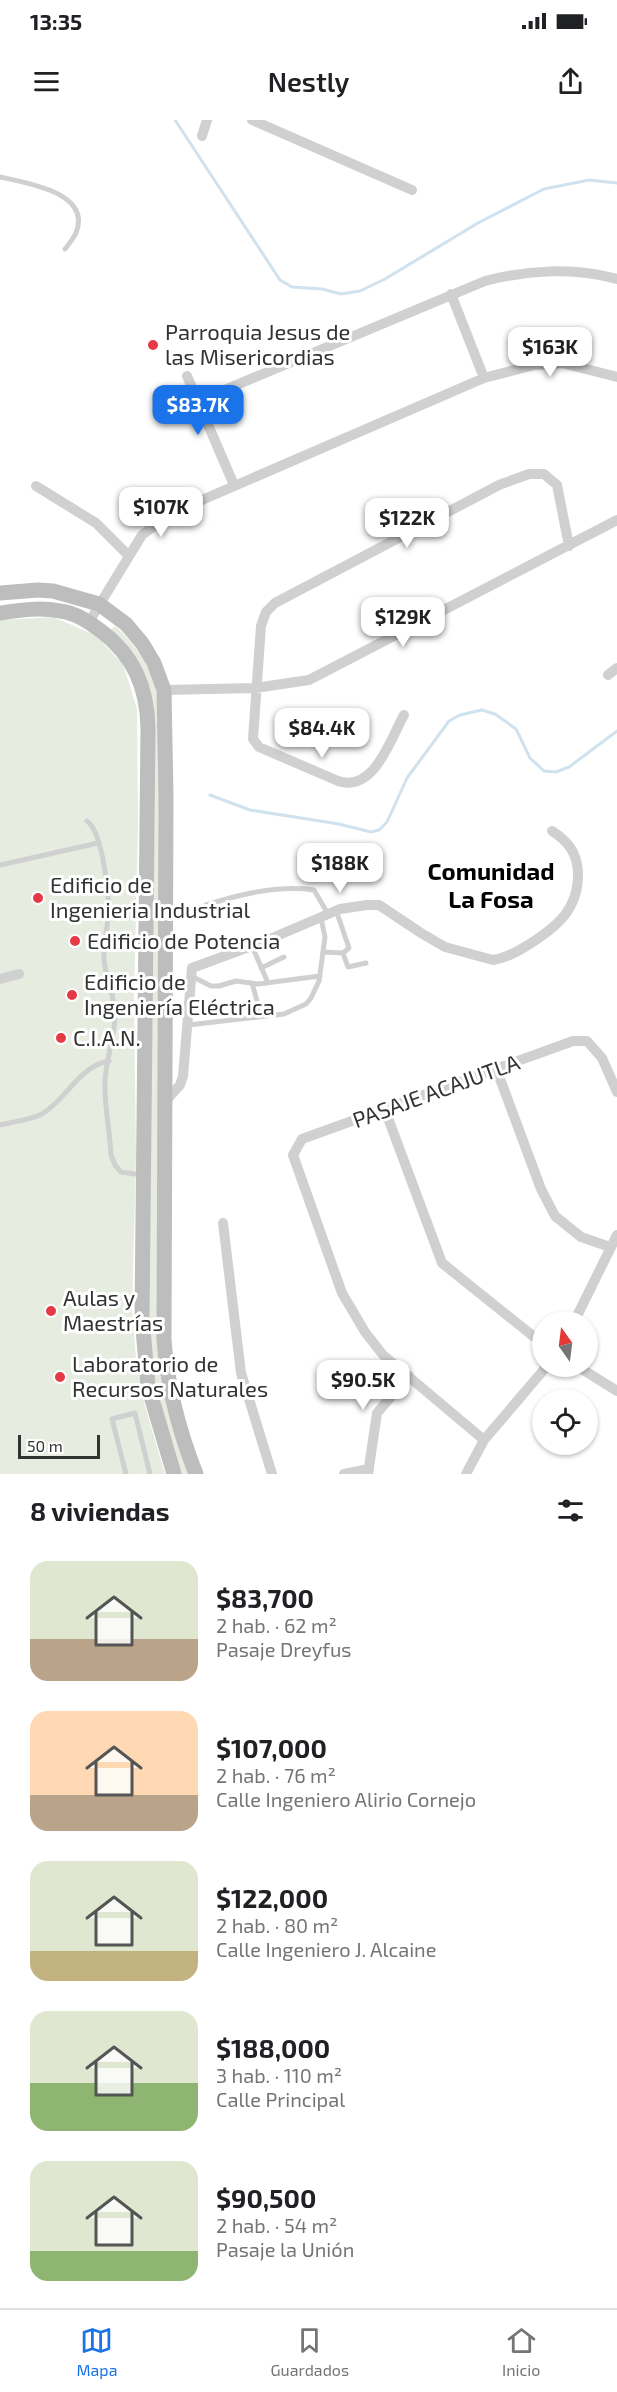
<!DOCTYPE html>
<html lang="es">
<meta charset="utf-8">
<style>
:root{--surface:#fff;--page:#f2f2f2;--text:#202124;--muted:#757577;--line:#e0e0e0;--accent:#1a73e8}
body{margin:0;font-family:"Exo 2",sans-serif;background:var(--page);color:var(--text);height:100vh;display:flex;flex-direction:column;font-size:22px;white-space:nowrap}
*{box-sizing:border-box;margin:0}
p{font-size:20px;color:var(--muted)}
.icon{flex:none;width:33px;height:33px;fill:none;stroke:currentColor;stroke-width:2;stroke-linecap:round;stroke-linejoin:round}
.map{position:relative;height:1354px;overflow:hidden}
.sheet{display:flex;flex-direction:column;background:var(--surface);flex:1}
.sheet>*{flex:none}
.needle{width:39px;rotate:346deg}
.tools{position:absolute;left:532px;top:1191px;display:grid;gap:12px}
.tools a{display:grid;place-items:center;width:66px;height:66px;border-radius:50%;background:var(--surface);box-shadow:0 2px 4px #0004;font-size:30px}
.scale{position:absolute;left:18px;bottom:15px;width:82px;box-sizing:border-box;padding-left:6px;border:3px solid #333;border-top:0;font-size:16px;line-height:21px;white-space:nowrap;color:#333;-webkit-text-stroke:4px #fff;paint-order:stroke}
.price{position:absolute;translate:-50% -51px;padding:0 14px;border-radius:12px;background:#fff;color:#222;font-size:20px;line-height:39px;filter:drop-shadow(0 2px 3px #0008)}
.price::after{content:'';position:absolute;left:50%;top:36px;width:18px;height:14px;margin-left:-9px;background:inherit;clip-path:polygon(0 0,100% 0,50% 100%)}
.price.on{background:var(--accent);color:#fff}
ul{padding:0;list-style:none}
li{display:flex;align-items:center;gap:18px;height:150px;padding:0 30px}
li span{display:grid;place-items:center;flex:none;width:168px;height:120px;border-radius:18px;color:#555}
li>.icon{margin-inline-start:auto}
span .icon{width:72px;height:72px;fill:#fffc;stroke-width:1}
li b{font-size:26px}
h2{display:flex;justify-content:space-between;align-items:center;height:72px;padding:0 30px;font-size:26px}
.status{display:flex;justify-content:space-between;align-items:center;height:42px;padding:0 30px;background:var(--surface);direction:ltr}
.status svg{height:16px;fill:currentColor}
header{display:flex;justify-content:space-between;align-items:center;height:78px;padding:0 30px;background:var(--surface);font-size:27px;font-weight:600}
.tab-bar{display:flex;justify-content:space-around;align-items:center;height:84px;border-top:2px solid var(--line);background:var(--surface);font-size:16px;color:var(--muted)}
.tab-bar a{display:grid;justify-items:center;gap:3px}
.tab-bar .on{color:var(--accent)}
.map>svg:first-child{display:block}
</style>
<div class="status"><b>13:35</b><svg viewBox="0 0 49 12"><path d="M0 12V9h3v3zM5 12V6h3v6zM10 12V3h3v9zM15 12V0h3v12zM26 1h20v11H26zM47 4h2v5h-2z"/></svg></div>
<header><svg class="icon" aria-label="menu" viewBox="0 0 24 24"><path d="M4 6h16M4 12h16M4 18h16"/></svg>Nestly<svg class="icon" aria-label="share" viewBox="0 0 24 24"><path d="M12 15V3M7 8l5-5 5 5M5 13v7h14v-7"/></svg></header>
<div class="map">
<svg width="617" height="1354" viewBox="0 0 617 1354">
<rect width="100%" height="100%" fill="#fff"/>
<path fill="#e6ecdf" d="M53 497 95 515 123 544 137 589 138 705 134 877 136 1036 132 1190 136 1238 143 1279 165 1354H0V500Z
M115 506C140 528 155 555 160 588L159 1237 167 1288 188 1354H179C163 1310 153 1263 148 1217L152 594 109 511Z"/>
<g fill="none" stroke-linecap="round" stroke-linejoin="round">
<path stroke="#cfe2ee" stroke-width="3" d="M175 0 280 160 292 167 322 169 341 174 360 171 385 159 478 103 544 69 589 60 617 63
M210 675 250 690 339 704 371 712 379 710 387 702 407 658 449 601 460 595 482 590 495 594 516 609 530 638 544 651 556 652 569 647 617 611"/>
<path stroke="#d0d0d0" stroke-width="5" d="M0 57C26 63 92 72 76 113 73 119 69 124 65 129
M87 701C103 712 110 779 108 798 107 812 103 825 104 839 105 859 116 877 115 898 114 919 106 940 105 961 104 985 110 1011 111 1035L115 1045 121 1052 143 1055
M0 745 98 723
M206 785C241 774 278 765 314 770L328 794
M336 790 349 828 343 833
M252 826 268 863
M323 832 343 833 348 847 366 843
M261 848 284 837
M191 856 211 866H219L236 861 258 864 320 856
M252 863 257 881 258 896
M188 905 284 894 306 884 311 878 319 861 325 817 321 798
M0 1005C13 1002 30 1000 42 994 67 979 79 946 109 941
M126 1354 112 1299 135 1293 150 1354"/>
<path stroke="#d0d0d0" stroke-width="10" d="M252 0 412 70
M202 16 207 0
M451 174 484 258
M187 256 234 365
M198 281 485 161C527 150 575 147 617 159
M36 366 96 403 129 436
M89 502 142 415 172 393 484 258 534 245 562 243 617 257
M608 555 617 548
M164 570 255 568 309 560 617 400
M404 595C390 620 374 673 338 661L259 627 253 619 261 506 266 492 275 483 499 365 529 354H544L557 365 569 426
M0 859 19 854
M496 948 541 1069 555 1096 581 1117 610 1127
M164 983 180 965 183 956 192 848 265 821 340 789 367 785H379L421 813 445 827 493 840C506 838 517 832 528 825 557 807 579 789 578 752 577 733 568 721 552 711
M385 990 442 1143 543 1224
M223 1103 241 1253 272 1354
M574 1202 617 1115
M577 1246 617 1271
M484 1320 383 1235 365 1212 342 1173 293 1035 302 1019 573 921H587L602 938 617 972
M344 1354 369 1349
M368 1354 377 1293 409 1256
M466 1354 484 1320 547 1246"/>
<path stroke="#bdbdbd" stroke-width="15" d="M0 473 38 470 53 471 99 484 126 504 142 523 154 543 164 570 166 677 164 1219C167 1265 179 1311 196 1354
M0 493C20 490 41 487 60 491 76 493 89 502 101 511 134 536 147 567 148 608L142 1198 148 1266 174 1354"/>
</g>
<g fill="#e63946" stroke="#fff" stroke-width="2">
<circle cx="153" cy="225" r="6"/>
<circle cx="38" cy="778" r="6"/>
<circle cx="75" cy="821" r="6"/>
<circle cx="72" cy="875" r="6"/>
<circle cx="61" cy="918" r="6"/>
<circle cx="51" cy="1191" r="6"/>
<circle cx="60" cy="1257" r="6"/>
</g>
<g text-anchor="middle" stroke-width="6" stroke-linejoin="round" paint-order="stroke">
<g font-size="22" fill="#333" stroke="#fff" text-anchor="start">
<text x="165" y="220">Parroquia Jesus de<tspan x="165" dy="25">las Misericordias</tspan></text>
<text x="50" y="773">Edificio de<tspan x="50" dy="25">Ingenieria Industrial</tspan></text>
<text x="87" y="829">Edificio de Potencia</text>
<text x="84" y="870">Edificio de<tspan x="84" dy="25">Ingeniería Eléctrica</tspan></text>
<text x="73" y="926">C.I.A.N.</text>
<text x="63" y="1186">Aulas y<tspan x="63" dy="25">Maestrías</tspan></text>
<text x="72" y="1252">Laboratorio de<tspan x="72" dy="25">Recursos Naturales</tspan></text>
</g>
<g font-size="22" fill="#333" stroke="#fff">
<text transform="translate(436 971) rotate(-20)" y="8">PASAJE ACAJUTLA</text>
</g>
<g font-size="24" font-weight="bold" fill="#000" stroke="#fff">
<text x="491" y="760">Comunidad<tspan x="491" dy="28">La Fosa</tspan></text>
</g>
</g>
</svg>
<div class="tools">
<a><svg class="needle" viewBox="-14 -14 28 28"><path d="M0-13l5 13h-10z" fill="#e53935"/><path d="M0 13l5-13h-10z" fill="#757577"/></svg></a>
<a><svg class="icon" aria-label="locate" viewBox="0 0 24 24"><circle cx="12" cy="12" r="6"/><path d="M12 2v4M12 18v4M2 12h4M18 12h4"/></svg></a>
</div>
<div class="scale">50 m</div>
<b class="price" style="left:550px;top:258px">$163K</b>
<b class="price on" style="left:198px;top:316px">$83.7K</b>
<b class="price" style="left:161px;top:418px">$107K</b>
<b class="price" style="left:407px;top:429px">$122K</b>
<b class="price" style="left:403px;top:528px">$129K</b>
<b class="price" style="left:322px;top:639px">$84.4K</b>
<b class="price" style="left:340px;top:774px">$188K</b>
<b class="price" style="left:363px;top:1291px">$90.5K</b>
</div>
<section class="sheet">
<h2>8 viviendas<svg class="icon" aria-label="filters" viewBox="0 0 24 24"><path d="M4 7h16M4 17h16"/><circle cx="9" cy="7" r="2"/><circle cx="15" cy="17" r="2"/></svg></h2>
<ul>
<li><span style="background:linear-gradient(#dfe7d0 65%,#b9a48a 0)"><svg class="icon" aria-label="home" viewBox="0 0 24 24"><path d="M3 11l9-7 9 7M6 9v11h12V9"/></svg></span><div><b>$83,700</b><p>2 hab. · 62 m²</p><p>Pasaje Dreyfus</p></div></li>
<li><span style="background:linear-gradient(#ffd9b3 70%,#b9a48a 0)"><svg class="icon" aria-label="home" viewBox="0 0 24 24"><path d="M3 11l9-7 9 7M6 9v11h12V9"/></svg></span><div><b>$107,000</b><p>2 hab. · 76 m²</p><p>Calle Ingeniero Alirio Cornejo</p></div></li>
<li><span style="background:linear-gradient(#dfe7d0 75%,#c2b280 0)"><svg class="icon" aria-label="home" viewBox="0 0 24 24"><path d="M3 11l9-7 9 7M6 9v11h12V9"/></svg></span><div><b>$122,000</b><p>2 hab. · 80 m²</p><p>Calle Ingeniero J. Alcaine</p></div></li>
<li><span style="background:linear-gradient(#dfe7d0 60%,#8fb573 0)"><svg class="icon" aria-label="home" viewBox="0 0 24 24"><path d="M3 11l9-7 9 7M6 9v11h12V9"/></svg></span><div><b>$188,000</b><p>3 hab. · 110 m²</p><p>Calle Principal</p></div></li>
<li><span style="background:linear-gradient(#dfe7d0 75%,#8fb573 0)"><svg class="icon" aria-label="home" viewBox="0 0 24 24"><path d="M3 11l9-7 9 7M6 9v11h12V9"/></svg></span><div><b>$90,500</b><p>2 hab. · 54 m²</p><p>Pasaje la Unión</p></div></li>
</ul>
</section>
<nav class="tab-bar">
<a class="on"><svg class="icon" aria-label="map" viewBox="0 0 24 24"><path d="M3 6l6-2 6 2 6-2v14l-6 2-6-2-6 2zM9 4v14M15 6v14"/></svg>Mapa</a>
<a><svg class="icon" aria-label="saved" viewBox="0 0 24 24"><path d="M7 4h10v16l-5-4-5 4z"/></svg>Guardados</a>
<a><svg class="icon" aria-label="home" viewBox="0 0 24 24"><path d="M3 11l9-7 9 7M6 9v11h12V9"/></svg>Inicio</a>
</nav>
